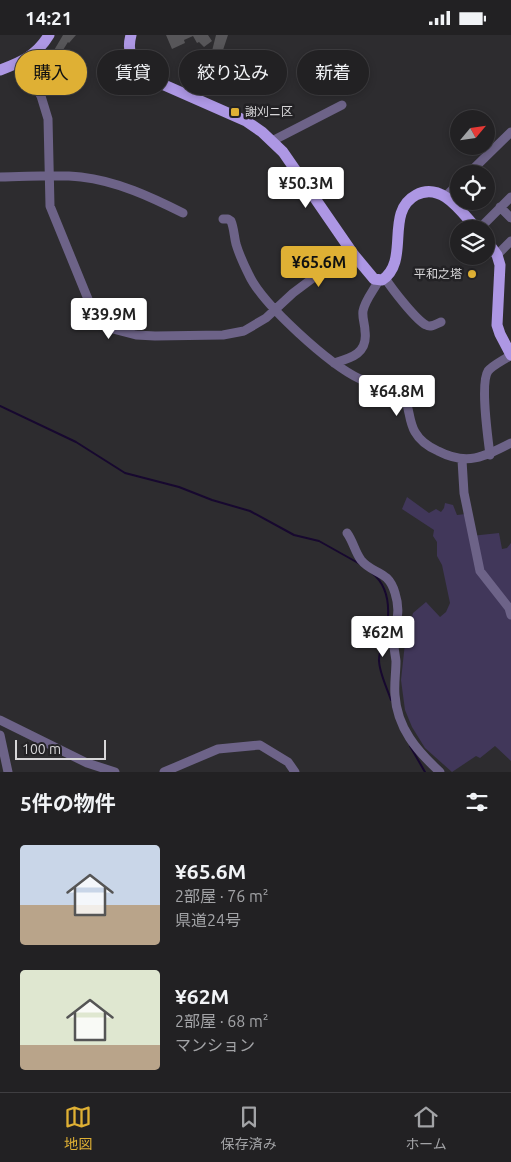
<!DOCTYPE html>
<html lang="ja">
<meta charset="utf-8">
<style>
:root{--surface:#222123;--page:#2a292b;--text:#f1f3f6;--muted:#a2a3a6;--line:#3f3e41;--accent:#dfb034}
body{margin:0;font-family:Ubuntu,"Noto Sans JP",sans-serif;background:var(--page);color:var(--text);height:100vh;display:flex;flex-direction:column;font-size:19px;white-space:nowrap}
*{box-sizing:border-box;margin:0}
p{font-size:16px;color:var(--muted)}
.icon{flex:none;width:28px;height:28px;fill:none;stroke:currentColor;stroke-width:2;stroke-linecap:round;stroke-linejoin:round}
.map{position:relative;height:737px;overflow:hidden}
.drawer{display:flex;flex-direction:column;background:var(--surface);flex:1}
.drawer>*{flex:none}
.top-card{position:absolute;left:15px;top:15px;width:481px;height:45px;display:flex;gap:10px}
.needle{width:32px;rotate:61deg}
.controls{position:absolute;left:450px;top:75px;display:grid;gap:10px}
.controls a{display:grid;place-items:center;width:45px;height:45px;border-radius:50%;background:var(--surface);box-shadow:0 2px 8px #0003,0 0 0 1px var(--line);font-size:25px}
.scale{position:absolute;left:15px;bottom:12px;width:91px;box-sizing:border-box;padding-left:5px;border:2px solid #d7d6d8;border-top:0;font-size:14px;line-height:18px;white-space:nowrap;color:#d7d6d8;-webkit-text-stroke:4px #232225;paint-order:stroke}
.price{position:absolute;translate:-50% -42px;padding:0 11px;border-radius:5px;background:#fff;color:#222;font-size:16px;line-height:32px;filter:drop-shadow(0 1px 2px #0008)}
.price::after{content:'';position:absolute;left:50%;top:30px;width:15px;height:11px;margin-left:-8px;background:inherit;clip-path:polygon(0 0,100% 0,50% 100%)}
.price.active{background:var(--accent);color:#111}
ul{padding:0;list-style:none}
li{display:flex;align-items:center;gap:15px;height:125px;padding:0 20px}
li span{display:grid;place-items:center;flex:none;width:140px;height:100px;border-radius:5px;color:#555}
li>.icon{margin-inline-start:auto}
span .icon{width:60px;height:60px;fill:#fffc;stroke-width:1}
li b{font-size:21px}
h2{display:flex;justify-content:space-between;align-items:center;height:60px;padding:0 20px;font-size:21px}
.chip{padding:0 18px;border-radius:22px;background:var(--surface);box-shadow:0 2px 8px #0003,0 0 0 1px var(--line);font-size:18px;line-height:45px}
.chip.active{background:var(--accent);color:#111}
.status{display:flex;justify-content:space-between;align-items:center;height:35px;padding:0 25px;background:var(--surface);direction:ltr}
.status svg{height:14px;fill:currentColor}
.tabs{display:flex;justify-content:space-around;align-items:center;height:70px;border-top:1px solid var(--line);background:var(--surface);font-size:14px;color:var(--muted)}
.tabs a{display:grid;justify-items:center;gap:2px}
.tabs .active{color:var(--accent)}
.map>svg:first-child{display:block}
</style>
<div class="status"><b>14:21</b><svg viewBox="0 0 49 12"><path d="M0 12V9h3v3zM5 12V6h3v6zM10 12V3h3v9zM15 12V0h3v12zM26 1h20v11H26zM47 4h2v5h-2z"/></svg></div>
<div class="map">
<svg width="511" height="737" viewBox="0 0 511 737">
<rect width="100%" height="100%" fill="#2d2c2f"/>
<path fill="#41375a" d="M407 462 429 478 436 474 441 477 444 473 445 468 453 470 457 480 466 479 471 501 499 498 502 514 507 513 511 508V726L495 711 480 723 476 721 452 737 425 713 412 692 405 675 401 645 405 608 413 578 426 567 440 582 446 577 450 568 442 530 437 521V507L433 501 434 495 402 474Z"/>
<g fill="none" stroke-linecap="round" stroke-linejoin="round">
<path stroke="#17082f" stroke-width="2" d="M0 371 76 407 125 438 179 452 212 465 250 476 294 500 319 506 360 529
M372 538C391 553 390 580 385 602 383 610 379 616 379 625 379 637 387 653 391 665
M410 711 425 737"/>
</g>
<path fill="#575659" d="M63 0H76L69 8 68 7 63 15 53 17Z
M166 0H208L212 6 204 12 199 7 197 8 193 1 184 5 185 8 172 14Z
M216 0H228L221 21 212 16Z"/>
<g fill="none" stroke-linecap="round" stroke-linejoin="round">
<path stroke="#6d6388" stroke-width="9" d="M22 27 41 61 48 84 50 171 90 269 102 286 113 294 136 300 155 301 223 300 244 296 266 283 293 258 317 240 354 220
M272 106 342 70
M468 139 511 97
M0 142C27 142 55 139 81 142 117 146 151 162 183 178
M446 161 459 148
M500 172 511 183
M223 184H228L231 186C234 193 234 201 236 209 239 219 244 230 249 240 263 270 330 330 360 344 374 351 390 353 403 360 410 371 408 385 415 397 420 406 429 412 438 416 467 431 484 422 511 408
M479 194 511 162
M497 220 511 206
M385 243C392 254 416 285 426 290 431 293 436 289 441 287
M334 328C352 323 368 318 365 296 365 289 362 283 363 276 365 265 374 255 379 245
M490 420C488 404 480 348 488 336 493 330 504 325 511 320
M462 425 464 458 480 536 509 573 511 580
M347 498C353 506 355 517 361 525 373 540 388 534 395 558 401 577 396 585 394 603 393 610 395 618 396 626 396 637 394 649 395 660 397 693 417 716 440 737
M0 685 87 728 115 737
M0 700 8 737
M164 737 218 714 260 710 288 727 295 737"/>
<path stroke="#ad97e4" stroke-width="11" d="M131 0C126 18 133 29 146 42L246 86 262 97 283 117 354 220 374 244 382 245C411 226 384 177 416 160 442 146 462 178 477 194
M0 35C22 27 37 20 49 0
M486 205 497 220 500 230 497 290 500 299 511 320"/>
</g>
<g fill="#dfb034" stroke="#232225" stroke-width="2">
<rect x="230" y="72" width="10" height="10" rx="2.5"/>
<circle cx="472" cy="239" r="5"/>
</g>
<g text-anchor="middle" stroke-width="5" stroke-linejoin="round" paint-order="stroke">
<g font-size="12" fill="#d7d6d8" stroke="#232225" text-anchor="start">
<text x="245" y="81">謝刈ニ区</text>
<text x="462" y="243" text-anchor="end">平和之塔</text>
</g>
</g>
</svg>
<div class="controls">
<a><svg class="needle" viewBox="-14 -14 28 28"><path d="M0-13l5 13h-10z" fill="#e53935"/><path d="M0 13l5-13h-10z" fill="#a2a3a6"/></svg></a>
<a><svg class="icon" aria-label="locate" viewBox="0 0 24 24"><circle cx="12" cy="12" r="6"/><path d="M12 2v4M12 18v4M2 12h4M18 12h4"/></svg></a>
<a><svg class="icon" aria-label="layers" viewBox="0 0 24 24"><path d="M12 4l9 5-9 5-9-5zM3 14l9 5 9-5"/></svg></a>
</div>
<div class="scale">100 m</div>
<b class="price" style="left:306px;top:174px">¥50.3M</b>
<b class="price active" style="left:319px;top:253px">¥65.6M</b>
<b class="price" style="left:109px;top:305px">¥39.9M</b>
<b class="price" style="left:397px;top:382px">¥64.8M</b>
<b class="price" style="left:383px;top:623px">¥62M</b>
<div class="top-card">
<a class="chip active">購入</a>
<a class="chip">賃貸</a>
<a class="chip">絞り込み</a>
<a class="chip">新着</a>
</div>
</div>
<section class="drawer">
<h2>5件の物件<svg class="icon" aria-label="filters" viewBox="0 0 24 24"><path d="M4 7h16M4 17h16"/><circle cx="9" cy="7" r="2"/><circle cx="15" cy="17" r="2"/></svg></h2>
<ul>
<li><span style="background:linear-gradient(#c9d6e8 60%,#b9a48a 0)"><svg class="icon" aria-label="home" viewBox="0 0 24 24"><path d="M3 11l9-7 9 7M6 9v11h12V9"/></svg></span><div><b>¥65.6M</b><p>2部屋 · 76 m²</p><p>県道24号</p></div></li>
<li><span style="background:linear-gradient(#dfe7d0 75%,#b9a48a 0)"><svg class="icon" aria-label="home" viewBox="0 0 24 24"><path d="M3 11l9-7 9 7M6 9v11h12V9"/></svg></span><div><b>¥62M</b><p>2部屋 · 68 m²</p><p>マンション</p></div></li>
</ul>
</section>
<nav class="tabs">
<a class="active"><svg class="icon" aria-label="map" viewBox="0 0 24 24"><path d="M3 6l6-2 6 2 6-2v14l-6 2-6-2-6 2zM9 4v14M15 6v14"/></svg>地図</a>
<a><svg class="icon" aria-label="saved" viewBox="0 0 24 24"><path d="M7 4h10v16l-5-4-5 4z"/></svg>保存済み</a>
<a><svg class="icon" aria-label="home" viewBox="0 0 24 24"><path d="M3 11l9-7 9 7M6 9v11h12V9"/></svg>ホーム</a>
</nav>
